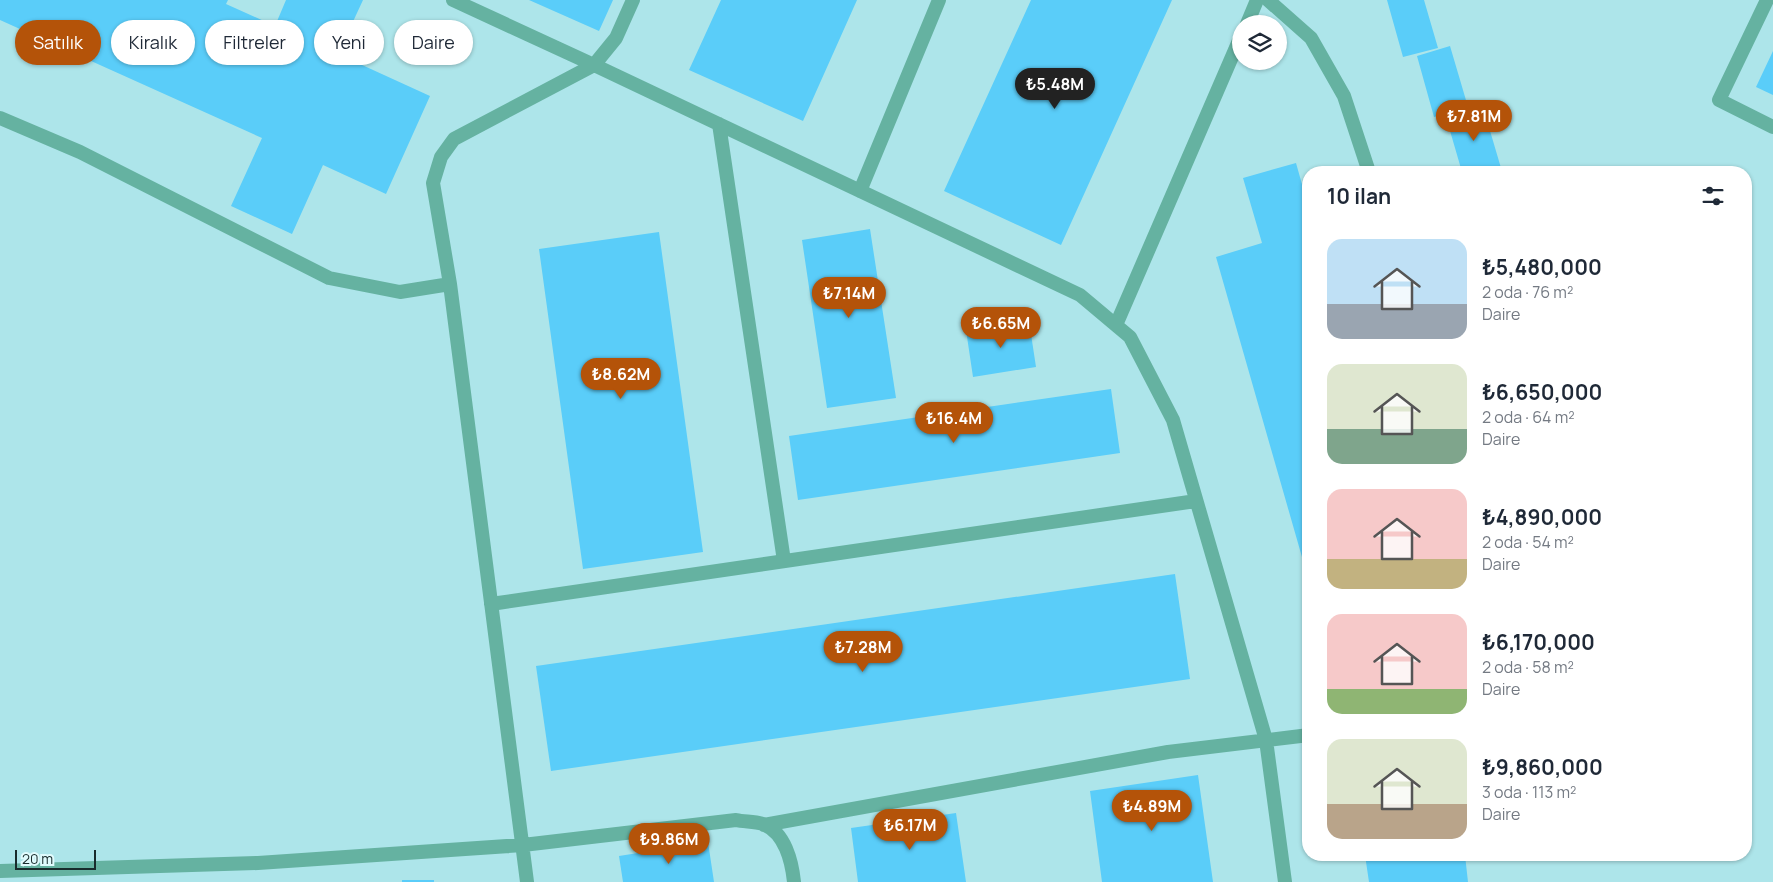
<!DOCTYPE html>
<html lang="tr">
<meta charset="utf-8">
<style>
:root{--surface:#fff;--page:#f2f2f3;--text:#1f2937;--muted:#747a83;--accent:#b45309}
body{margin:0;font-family:Manrope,sans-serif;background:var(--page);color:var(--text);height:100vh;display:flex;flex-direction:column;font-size:19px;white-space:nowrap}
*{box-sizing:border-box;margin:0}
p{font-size:16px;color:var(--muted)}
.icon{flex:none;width:28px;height:28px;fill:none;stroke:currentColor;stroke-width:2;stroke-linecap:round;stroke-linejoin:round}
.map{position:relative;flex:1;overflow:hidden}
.panel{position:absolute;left:1302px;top:166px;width:450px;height:695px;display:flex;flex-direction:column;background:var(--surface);border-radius:20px;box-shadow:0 1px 4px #0004}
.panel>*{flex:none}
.banner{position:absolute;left:15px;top:20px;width:475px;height:45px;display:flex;gap:10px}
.buttons{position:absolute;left:1232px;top:15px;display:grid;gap:10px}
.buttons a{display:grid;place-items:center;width:55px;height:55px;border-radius:50%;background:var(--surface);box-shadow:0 1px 4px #0004;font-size:25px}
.scale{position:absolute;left:15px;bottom:12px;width:81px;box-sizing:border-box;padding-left:5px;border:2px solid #182b2c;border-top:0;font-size:14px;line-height:18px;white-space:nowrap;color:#182b2c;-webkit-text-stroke:4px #e0fbfd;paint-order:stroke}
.price{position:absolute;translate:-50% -42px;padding:0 11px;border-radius:18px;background:var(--accent);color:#fff;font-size:16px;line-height:32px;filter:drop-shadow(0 1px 2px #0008)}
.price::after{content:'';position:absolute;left:50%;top:30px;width:15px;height:11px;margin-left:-8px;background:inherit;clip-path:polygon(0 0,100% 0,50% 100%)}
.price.active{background:#222;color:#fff}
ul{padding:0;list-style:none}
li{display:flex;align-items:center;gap:15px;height:125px;padding:0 25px}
li span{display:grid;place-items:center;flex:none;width:140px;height:100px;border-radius:15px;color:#555}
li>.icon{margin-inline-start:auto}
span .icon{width:60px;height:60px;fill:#fffc;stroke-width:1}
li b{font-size:21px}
h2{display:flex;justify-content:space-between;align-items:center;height:60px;padding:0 25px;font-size:21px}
.tag{padding:0 18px;border-radius:22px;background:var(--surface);box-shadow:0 1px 4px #0004;font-size:18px;line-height:45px}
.tag.active{background:var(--accent);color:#fff}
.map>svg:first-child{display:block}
</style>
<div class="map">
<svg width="1773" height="882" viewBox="0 0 1773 882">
<rect width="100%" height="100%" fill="#c3f2f6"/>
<path fill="#ade5ea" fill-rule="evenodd" d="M0 0H1773V882H0ZM1241 24H1279V61H1241ZM1309 172H1746V855H1309Z"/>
<path fill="#5acdf9" d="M0 0H228L226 4 275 26 286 0H363L338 54 430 96 386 194 323 165 292 234 231 206 262 138 0 20Z
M529 0H613L599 31Z
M721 0H857L803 121 689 70Z
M1031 0H1172L1061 245 944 191Z
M1387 0H1424L1438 48 1403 57Z
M1450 46 1468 107 1434 117 1417 56Z
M1773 51V95L1756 87Z
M1483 107 1501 168 1485 172H1462L1446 117Z
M1296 163 1309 209 1308 578 1216 257 1262 243 1243 178Z
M1515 166 1517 172H1492Z
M870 229 896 398 827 408 802 240Z
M659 232 703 552 583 569 539 249Z
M1029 321 1036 367 973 377 966 330Z
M1111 389 1120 453 798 500 789 436Z
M1175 574 1190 679 551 771 536 666Z
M1198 775 1213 882H1102L1090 791Z
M956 813 966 882H858L851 828Z
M708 842 714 882H623L619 856Z
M1365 855H1465L1468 882H1369Z
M402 880H434V882H402Z"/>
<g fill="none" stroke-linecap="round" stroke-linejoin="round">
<path stroke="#65b2a1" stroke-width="14" d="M453 0 594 65 1080 295 1130 337 1173 420 1266 740 1285 882
M1268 0 1311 38 1344 96 1369 172
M1767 0 1719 100 1773 127
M1247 24 1257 0
M0 118 80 152 329 278 400 292 450 284
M719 124 784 561
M860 191 939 0
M1116 325 1241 36
M491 604 1196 501
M764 825 1168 752 1309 735
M0 871 258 863 523 845 736 820C744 822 755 821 763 824 785 832 792 862 794 882
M527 882 450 284 433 183 441 157 454 139 594 65 616 38 633 0"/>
</g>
</svg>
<div class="buttons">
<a><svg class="icon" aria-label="layers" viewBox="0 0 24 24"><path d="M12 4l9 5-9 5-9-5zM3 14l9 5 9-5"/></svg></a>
</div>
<div class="scale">20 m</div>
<b class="price active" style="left:1055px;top:110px">₺5.48M</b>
<b class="price" style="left:1474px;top:142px">₺7.81M</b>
<b class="price" style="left:849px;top:319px">₺7.14M</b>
<b class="price" style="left:1001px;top:349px">₺6.65M</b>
<b class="price" style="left:621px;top:400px">₺8.62M</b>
<b class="price" style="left:954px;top:444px">₺16.4M</b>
<b class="price" style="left:863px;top:673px">₺7.28M</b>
<b class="price" style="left:1152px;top:832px">₺4.89M</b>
<b class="price" style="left:910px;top:851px">₺6.17M</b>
<b class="price" style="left:669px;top:865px">₺9.86M</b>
<div class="banner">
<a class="tag active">Satılık</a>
<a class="tag">Kiralık</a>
<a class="tag">Filtreler</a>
<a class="tag">Yeni</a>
<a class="tag">Daire</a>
</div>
<section class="panel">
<h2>10 ilan<svg class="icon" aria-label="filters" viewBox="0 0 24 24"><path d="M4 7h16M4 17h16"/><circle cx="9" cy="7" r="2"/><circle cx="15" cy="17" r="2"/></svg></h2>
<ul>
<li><span style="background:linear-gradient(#bfe0f5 65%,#9aa5b1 0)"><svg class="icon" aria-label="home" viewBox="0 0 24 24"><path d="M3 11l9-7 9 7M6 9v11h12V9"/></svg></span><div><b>₺5,480,000</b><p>2 oda · 76 m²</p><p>Daire</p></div></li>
<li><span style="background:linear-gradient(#dfe7d0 65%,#7fa58c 0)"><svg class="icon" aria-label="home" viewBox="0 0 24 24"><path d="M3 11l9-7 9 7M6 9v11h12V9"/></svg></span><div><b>₺6,650,000</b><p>2 oda · 64 m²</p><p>Daire</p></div></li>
<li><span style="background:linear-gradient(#f6c9c9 70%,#c2b280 0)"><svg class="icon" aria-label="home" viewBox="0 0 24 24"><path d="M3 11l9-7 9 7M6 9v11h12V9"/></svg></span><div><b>₺4,890,000</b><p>2 oda · 54 m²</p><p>Daire</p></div></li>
<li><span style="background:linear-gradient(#f6c9c9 75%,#8fb573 0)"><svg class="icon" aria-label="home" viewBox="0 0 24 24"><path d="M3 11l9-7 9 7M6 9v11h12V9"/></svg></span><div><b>₺6,170,000</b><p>2 oda · 58 m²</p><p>Daire</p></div></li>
<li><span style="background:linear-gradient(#dfe7d0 65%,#b9a48a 0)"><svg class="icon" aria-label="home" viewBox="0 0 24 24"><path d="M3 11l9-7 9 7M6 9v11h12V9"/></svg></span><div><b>₺9,860,000</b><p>3 oda · 113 m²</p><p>Daire</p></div></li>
</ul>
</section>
</div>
